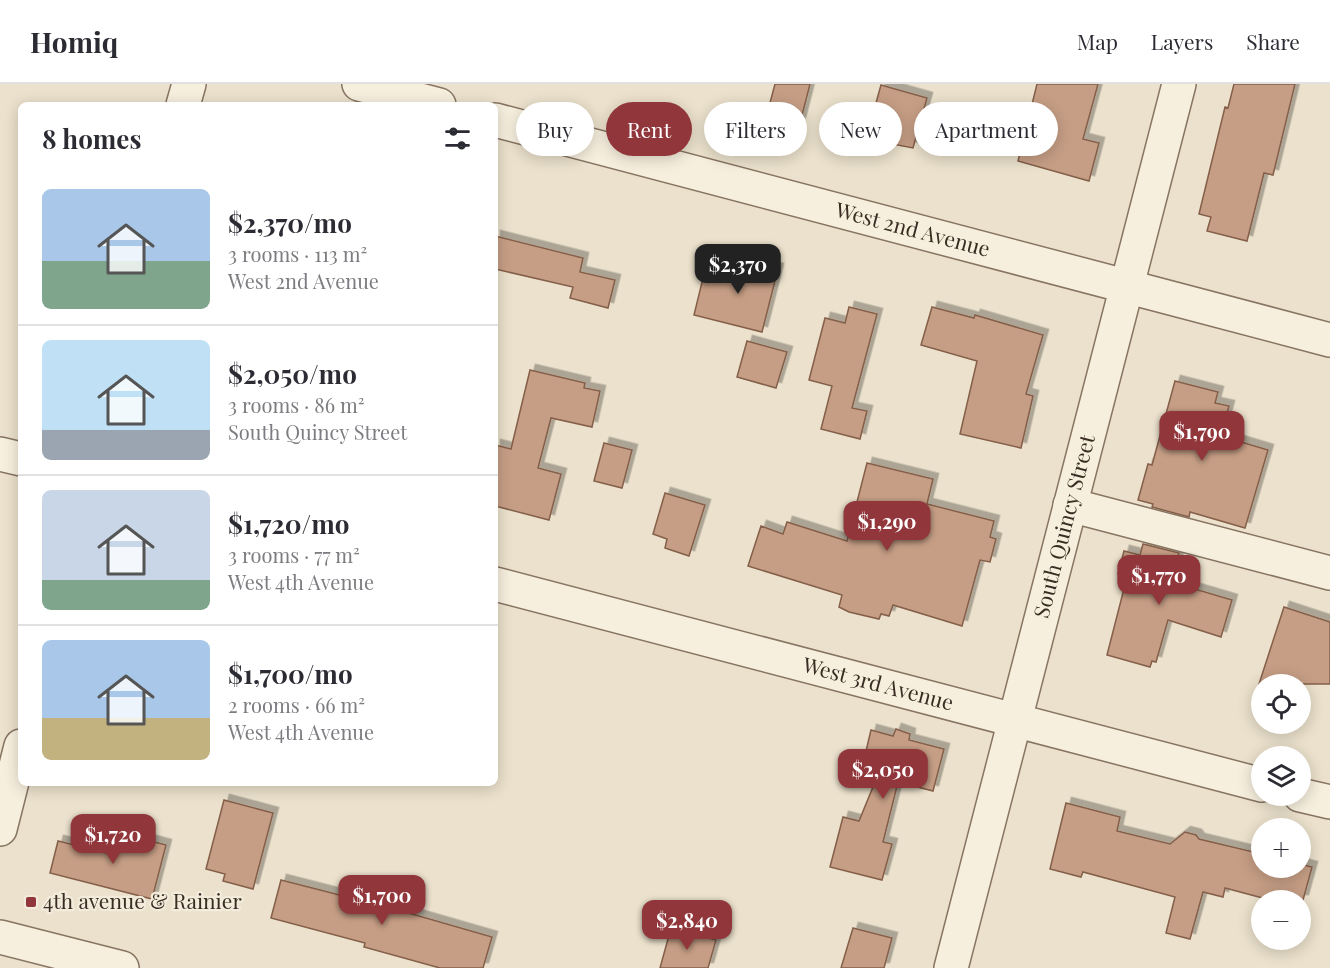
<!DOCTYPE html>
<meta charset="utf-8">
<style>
:root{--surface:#fff;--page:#f7f7f7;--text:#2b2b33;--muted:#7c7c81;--line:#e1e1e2;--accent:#91363a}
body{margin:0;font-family:"Playfair Display",serif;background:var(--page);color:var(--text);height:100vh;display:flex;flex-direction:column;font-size:22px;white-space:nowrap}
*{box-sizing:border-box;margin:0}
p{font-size:20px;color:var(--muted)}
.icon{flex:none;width:33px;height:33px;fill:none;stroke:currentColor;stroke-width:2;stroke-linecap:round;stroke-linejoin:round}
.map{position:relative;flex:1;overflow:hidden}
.sheet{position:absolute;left:18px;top:18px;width:480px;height:684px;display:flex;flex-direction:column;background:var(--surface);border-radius:9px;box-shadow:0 3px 15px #0003}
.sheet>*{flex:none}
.top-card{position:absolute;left:516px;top:18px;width:570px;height:54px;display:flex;gap:12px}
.tools{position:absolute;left:1251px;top:590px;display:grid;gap:12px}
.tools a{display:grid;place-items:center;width:60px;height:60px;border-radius:50%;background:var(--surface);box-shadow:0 3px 15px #0003;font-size:30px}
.price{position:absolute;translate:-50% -51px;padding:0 14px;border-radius:12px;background:var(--accent);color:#fff;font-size:20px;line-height:39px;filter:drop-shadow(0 2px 3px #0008)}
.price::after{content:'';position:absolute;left:50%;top:36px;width:18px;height:14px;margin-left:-9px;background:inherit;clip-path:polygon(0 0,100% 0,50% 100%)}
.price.current{background:#222;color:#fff}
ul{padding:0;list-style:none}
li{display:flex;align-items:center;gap:18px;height:150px;padding:0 24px}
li+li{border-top:2px solid var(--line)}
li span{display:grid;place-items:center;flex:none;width:168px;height:120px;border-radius:9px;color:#555}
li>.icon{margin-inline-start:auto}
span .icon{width:72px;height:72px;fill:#fffc;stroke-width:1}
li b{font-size:26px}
h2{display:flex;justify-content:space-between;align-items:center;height:72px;padding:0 24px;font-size:26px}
.chip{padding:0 21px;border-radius:27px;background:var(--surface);box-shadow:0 3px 15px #0003;font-size:21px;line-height:54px}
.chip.current{background:var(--accent);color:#fff}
header{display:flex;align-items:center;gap:36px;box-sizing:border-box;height:84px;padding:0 30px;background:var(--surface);border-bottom:2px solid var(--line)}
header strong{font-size:28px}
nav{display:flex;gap:33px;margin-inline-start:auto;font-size:21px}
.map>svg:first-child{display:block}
</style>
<header>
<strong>Homiq</strong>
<nav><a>Map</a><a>Layers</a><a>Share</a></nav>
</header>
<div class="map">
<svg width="1330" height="884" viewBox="0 0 1330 884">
<defs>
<filter id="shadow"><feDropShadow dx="5.5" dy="-5.5" stdDeviation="0" flood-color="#0004"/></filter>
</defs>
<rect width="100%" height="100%" fill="#ebe1cc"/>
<path fill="#c69e85" stroke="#845f49" stroke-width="1.5" filter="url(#shadow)" d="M775 0H810L800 39 767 30Z
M1037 0H1098L1083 55 1099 59 1089 97 1018 77Z
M1234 0H1295L1273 91 1264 89 1247 157 1207 147 1211 133 1199 130 1225 23 1228 24Z
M881 1 927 14 913 64 866 55Z
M495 152 583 174 580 188 615 196 608 224 570 214 573 203 495 185Z
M725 172 778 185 762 248 694 231 703 194 719 197Z
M849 223 877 230 852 324 867 327 860 355 821 345 832 302 809 296 825 234 845 239Z
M932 223 974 234 975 231 1043 251 1026 310 1033 312 1021 364 960 350 977 277 921 261Z
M747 257 787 268 776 304 737 293Z
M530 286 585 299 584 304 600 307 592 343 551 334 538 384 561 390 549 436 495 422V361L511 365Z
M1175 297 1218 308 1215 319 1229 322 1221 352 1268 366 1245 444 1190 428 1189 433 1152 423 1153 420 1138 416 1148 380 1152 381Z
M604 359 632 366 622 404 594 397Z
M867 379 933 395 927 420 994 437 990 453 996 455 990 478 980 476 962 542 893 521 889 532 881 530 879 535 849 528 839 523 842 511 748 482 761 442 783 450 787 438 847 457Z
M665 409 705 421 689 472 665 464 667 455 653 450Z
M1143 460 1179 469 1171 498 1232 516 1221 553 1168 536 1156 578 1152 577 1150 583 1107 571 1127 493 1118 490 1124 467 1140 471Z
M1284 523 1330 538V600H1259Z
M896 645 910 650 909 656 944 665 933 707 898 698 883 758 892 760 882 796 830 783 843 733 859 737 877 693 861 688 871 646 893 652Z
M224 716 273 729 253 805 223 797 225 790 206 785Z
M1066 719 1120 733 1117 747 1170 760 1185 748 1196 751 1199 755 1262 770V783H1300V780L1312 783 1303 816H1270L1225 804 1223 813 1203 808 1190 855 1166 849 1175 813 1083 788 1081 793 1050 785Z
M124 750 166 761 152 815 50 789 58 757 107 769 110 756 122 759Z
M281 796 375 820 380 803 409 813 405 828 492 853 483 884H440L364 863 365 859 271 834Z
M671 844 716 856 708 884H660Z
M853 844 892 854 884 884H841Z"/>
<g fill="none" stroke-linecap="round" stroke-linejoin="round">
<defs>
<g id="minor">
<path d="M359 0 439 21"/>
<path d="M183 21 189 0"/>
<path id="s1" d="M495 36 1330 256"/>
<path d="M0 370 21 375"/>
<path d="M1070 421 1330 489"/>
<path id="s2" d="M495 500 1262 701"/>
<path d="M1300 711 1330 718"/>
<path d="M0 745 21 662"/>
<path d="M0 853 122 884"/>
<path id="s3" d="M951 884 1179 0"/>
</g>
</defs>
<use href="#minor" stroke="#877461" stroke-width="36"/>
<use href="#minor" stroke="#f7efde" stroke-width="33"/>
</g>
<rect fill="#91363a" stroke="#f3ebdb" stroke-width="2" x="25" y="812" width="12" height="12" rx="3"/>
<g text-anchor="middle" stroke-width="4.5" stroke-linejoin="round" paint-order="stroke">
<g font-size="21" fill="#392d23" stroke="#f3ebdb">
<text dy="7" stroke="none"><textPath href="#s1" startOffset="432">West 2nd Avenue</textPath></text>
<text dy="7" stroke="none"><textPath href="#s3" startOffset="456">South Quincy Street</textPath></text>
<text dy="7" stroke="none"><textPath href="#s2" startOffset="396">West 3rd Avenue</textPath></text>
</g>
<g font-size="21" fill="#392d23" stroke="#f3ebdb" text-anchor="start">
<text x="43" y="825">4th avenue &amp; Rainier</text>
</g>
</g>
</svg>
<div class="tools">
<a><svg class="icon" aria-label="locate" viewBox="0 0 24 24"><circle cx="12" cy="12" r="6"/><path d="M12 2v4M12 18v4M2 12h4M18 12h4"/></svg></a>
<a><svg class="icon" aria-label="layers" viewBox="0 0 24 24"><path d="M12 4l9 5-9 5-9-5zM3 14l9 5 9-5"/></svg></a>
<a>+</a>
<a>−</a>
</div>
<b class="price current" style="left:738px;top:211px">$2,370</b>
<b class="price" style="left:1202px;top:378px">$1,790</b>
<b class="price" style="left:887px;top:468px">$1,290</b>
<b class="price" style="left:1159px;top:522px">$1,770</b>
<b class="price" style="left:883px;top:716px">$2,050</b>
<b class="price" style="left:113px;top:781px">$1,720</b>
<b class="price" style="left:382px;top:842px">$1,700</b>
<b class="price" style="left:687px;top:867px">$2,840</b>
<div class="top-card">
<a class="chip">Buy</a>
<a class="chip current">Rent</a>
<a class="chip">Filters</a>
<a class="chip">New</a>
<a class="chip">Apartment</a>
</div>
<section class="sheet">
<h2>8 homes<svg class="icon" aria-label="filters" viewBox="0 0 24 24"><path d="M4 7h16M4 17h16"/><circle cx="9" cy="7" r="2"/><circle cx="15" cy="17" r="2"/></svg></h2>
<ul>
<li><span style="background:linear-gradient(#a9c7e8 60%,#7fa58c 0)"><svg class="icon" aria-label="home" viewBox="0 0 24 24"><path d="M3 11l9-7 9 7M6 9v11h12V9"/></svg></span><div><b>$2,370/mo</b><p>3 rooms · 113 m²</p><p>West 2nd Avenue</p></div></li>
<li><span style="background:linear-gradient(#bfe0f5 75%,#9aa5b1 0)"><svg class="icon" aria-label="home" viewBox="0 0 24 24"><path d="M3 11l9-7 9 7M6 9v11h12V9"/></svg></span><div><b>$2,050/mo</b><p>3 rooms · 86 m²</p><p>South Quincy Street</p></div></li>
<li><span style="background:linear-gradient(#c9d6e8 75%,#7fa58c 0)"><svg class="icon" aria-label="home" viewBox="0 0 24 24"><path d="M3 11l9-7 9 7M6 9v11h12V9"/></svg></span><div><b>$1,720/mo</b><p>3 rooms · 77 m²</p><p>West 4th Avenue</p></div></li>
<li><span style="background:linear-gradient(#a9c7e8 65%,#c2b280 0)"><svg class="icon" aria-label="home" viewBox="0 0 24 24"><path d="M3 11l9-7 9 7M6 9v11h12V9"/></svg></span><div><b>$1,700/mo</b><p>2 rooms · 66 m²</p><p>West 4th Avenue</p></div></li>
</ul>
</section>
</div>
